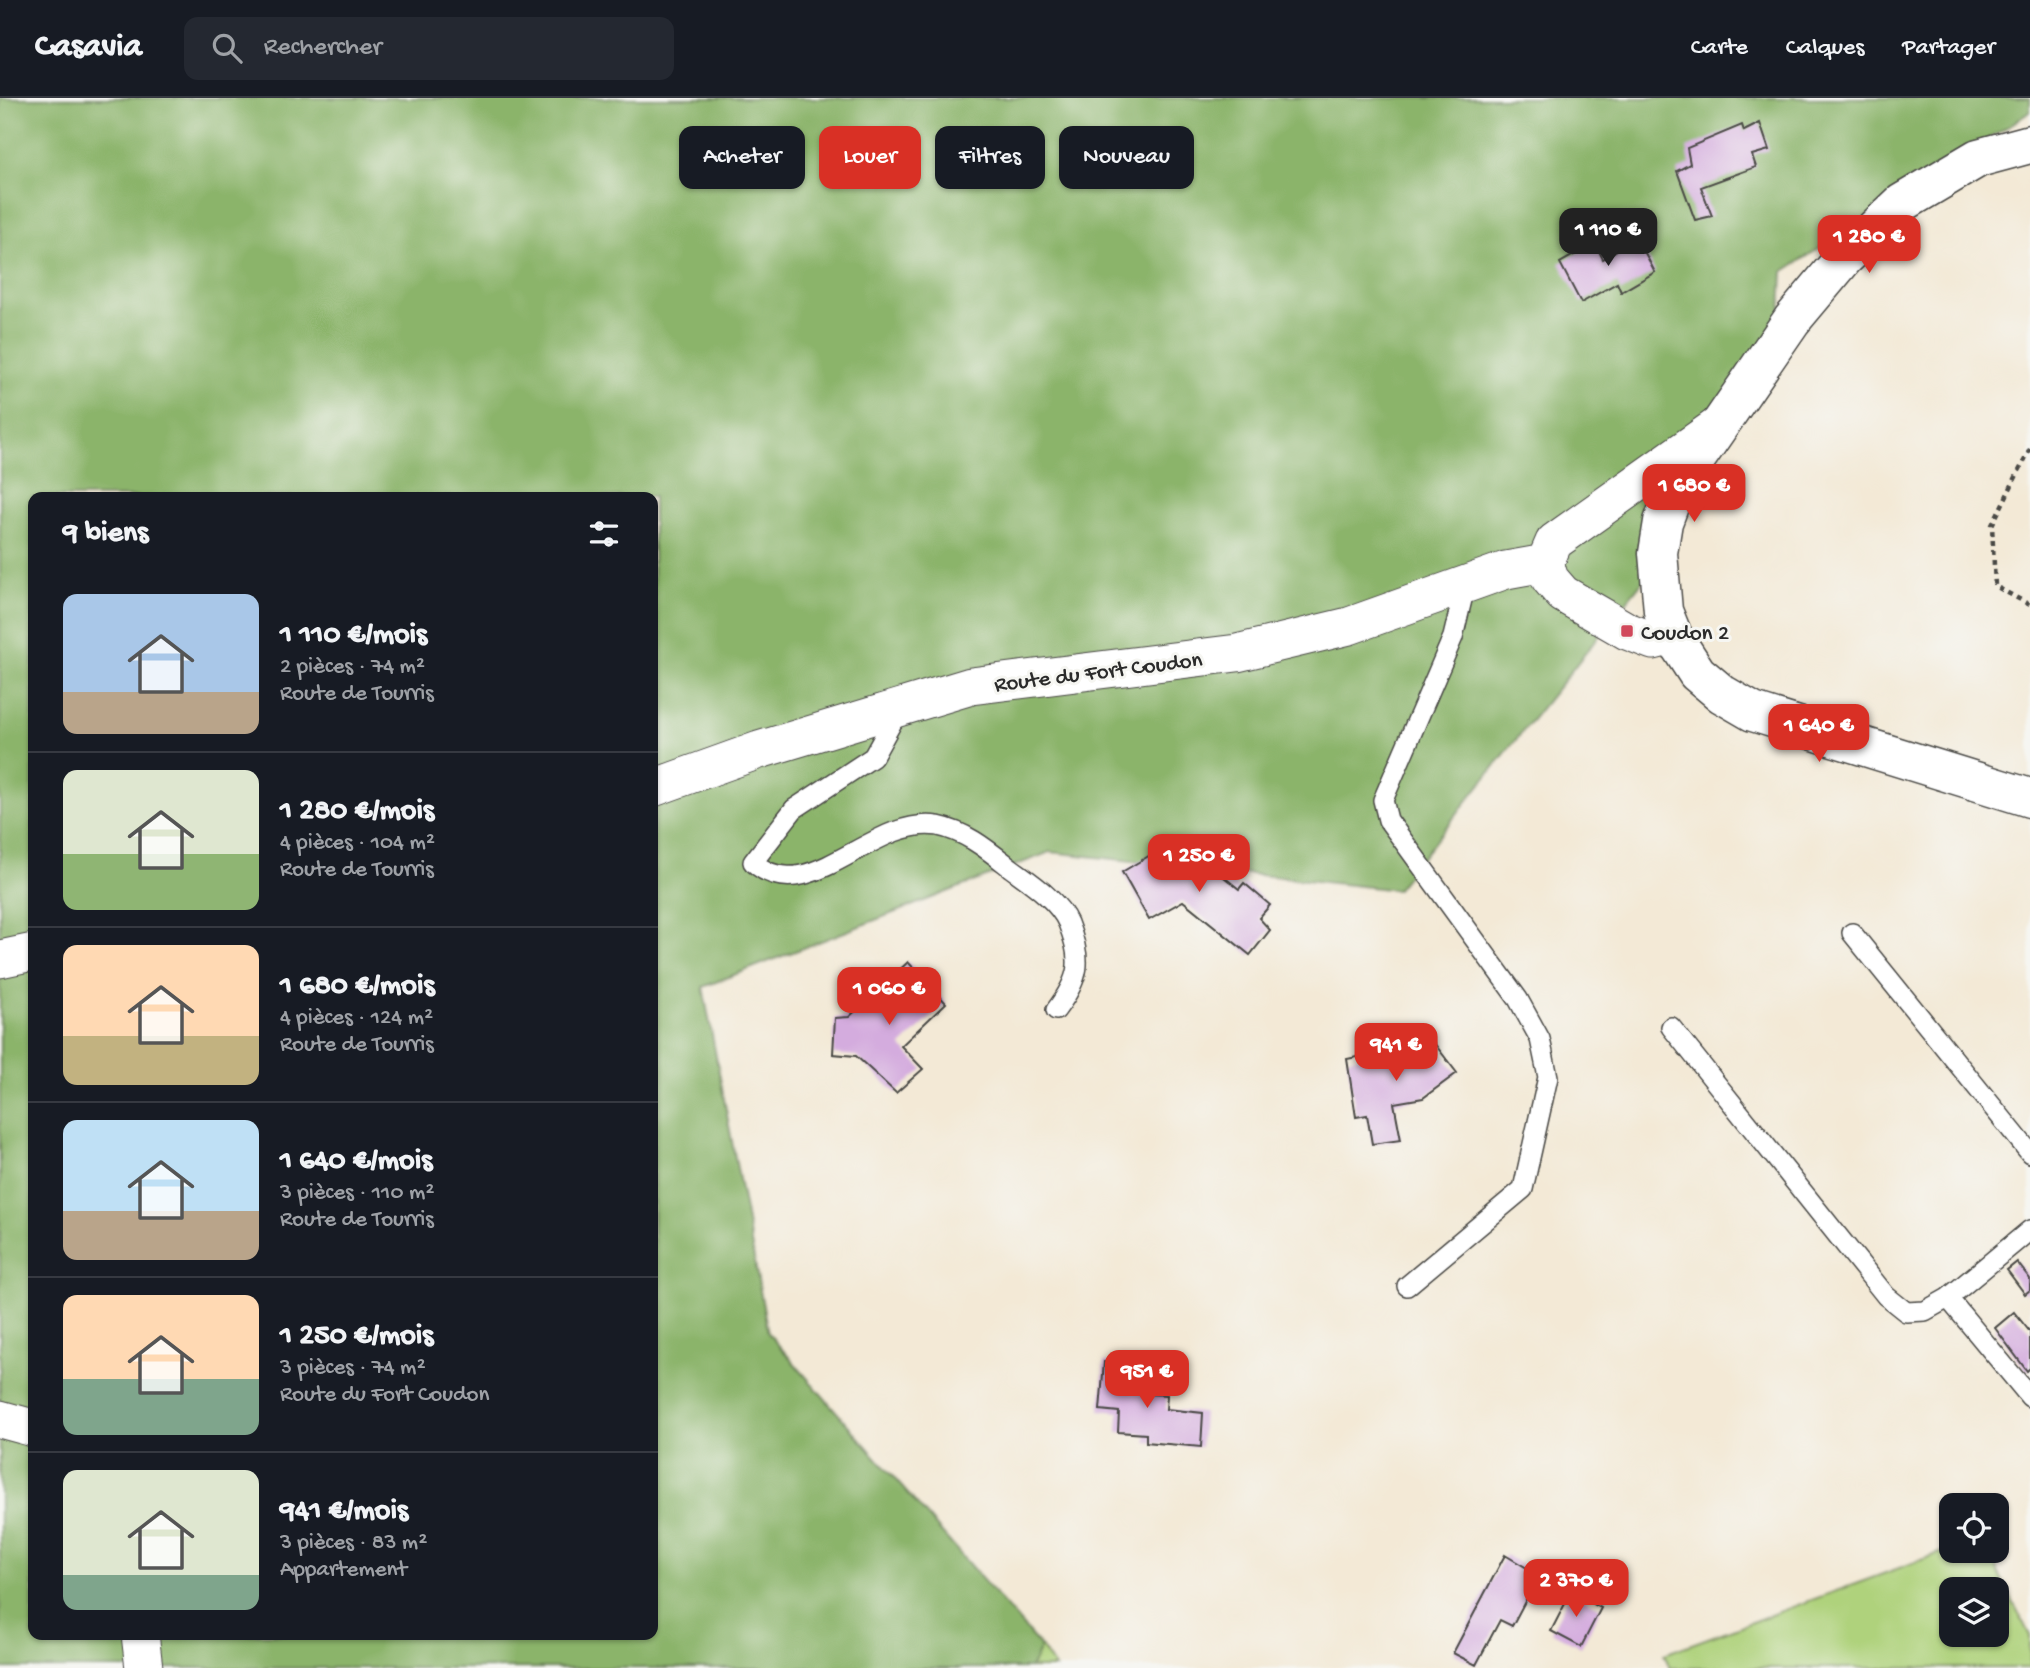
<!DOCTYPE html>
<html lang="fr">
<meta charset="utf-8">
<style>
:root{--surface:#171b24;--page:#242831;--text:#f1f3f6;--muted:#9ea1a6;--line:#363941;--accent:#d93025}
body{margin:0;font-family:"Gochi Hand",sans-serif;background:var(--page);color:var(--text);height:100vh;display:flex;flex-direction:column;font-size:26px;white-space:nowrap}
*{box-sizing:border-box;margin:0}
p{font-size:23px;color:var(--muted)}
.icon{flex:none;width:38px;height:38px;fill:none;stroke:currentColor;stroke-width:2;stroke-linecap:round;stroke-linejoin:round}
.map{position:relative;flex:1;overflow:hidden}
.panel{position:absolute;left:28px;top:394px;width:630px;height:1148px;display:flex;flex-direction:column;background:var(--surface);border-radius:14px;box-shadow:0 2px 5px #0004}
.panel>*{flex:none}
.banner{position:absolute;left:679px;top:28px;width:665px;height:63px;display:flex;gap:14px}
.fabs{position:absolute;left:1939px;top:1395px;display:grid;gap:14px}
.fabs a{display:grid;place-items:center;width:70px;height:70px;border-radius:14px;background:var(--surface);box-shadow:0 2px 5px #0004;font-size:35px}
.price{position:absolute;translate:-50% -60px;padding:0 16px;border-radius:14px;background:var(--accent);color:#fff;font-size:23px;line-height:46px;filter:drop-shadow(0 2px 4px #0008)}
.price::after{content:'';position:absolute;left:50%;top:42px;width:21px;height:16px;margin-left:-10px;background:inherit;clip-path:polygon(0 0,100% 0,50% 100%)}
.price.active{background:#222;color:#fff}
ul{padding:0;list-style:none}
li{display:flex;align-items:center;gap:21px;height:175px;padding:0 35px}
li+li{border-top:2px solid var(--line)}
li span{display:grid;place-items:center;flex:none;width:196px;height:140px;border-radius:14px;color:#555}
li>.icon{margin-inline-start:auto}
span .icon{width:84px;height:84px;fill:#fffc;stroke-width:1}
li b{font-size:30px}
h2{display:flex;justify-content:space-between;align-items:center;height:84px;padding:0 35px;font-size:30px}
.pill{padding:0 24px;border-radius:14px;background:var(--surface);box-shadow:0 2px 5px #0004;font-size:24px;line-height:63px}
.pill.active{background:var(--accent);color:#fff}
header{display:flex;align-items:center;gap:42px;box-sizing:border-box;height:98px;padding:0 35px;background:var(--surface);border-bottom:2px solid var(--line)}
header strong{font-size:33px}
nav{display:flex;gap:38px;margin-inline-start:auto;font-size:24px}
.search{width:490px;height:63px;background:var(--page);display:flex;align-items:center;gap:18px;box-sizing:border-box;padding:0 24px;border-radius:14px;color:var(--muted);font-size:26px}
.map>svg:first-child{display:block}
</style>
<header>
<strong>Casavia</strong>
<div class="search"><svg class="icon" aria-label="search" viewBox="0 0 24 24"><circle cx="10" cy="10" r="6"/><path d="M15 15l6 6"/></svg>Rechercher</div>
<nav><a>Carte</a><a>Calques</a><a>Partager</a></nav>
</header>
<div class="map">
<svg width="2030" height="1570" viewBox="0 0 2030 1570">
<rect width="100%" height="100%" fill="#f6f6f2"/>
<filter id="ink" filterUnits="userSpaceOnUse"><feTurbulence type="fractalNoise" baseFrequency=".0143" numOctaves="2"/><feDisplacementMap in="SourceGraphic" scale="14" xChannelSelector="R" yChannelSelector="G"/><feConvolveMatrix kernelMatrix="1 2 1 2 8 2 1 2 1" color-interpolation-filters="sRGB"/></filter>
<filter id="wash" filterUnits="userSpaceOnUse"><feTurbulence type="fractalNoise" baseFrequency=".00686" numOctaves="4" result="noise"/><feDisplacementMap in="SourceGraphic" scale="28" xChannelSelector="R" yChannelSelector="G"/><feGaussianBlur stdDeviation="1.57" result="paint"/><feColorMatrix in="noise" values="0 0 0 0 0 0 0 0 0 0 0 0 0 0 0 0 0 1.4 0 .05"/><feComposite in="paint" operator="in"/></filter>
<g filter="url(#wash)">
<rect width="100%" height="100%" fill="#f3e9d6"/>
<path fill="#afd27b" stroke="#6d7e53" stroke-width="2" fill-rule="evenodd" d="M1951 1451 1988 1453 2030 1538V1570H1670L1664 1556ZM1951 1491H1997V1536H1951Z
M1041 1549 1055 1570H1030Z"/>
<path fill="#8bb46b" stroke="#5b704b" stroke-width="2" fill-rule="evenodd" d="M0 0H2030V14L1783 174 1780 237 1642 484 1396 792 1050 754 703 889 768 1235 1041 1549 1030 1570H0ZM33 399H653V1536H33Z"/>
<g id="blocks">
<path fill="#d4acde" d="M1760 25 1769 52 1752 57 1756 69 1701 89 1712 118 1695 122 1677 73 1690 66 1687 50 1742 27 1744 33Z
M1634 134 1655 174 1621 194 1617 185 1581 205 1560 165 1595 145 1603 161 1620 150 1616 142Z
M1199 741 1219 775 1239 791 1244 785 1270 807 1259 820 1270 832 1250 857 1183 803 1149 822 1122 774 1157 753 1164 764Z
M908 864 946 905 901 948 923 971 896 995 856 958 833 956 835 920 849 919Z
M1424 932 1457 975 1423 1000 1394 1005 1401 1042 1372 1046 1367 1017 1356 1019 1347 961 1402 950Z
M2017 1164 2030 1181V1192L2025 1196 2007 1172Z
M2014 1214 2030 1234V1270L2027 1273 1995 1230Z
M1104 1264 1135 1266 1132 1295 1167 1297 1166 1311 1203 1315 1201 1349 1146 1344V1336L1118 1334 1119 1314 1100 1312Z
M1505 1457 1539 1477 1512 1528 1500 1522 1476 1567 1453 1555Z
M1571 1494 1601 1510 1581 1549 1551 1533Z"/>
</g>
</g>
<g filter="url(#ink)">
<use href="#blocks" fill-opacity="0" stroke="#494845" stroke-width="2"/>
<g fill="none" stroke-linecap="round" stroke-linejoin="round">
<defs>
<path id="lane" d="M900 610 873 659 794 711 753 764C808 814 872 717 938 728 967 734 988 752 1011 770 1030 784 1058 802 1068 825 1083 863 1080 880 1056 912
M1852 835 2030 1055
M1671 929 1886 1198 1906 1214 1925 1213 1948 1200 2030 1132
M1407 1188 1523 1091 1548 979 1540 941 1518 901 1388 722 1383 702 1453 539 1466 485
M1948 1200 2030 1299"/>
<path id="street" d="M1673 538 1653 543 1627 533 1563 496 1550 481 1545 465 1554 444 1716 329
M653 690 759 652 971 588 1237 555 1349 528 1506 472 1545 465
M0 861 33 854
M0 1321 33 1330
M140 1536 144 1570"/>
<path id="secondary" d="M2030 46 1978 60 1902 105 1844 160 1792 222 1675 392 1663 424 1658 455 1663 513 1673 538 1697 575 1722 596 1753 614 2030 700"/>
</defs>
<use href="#lane" stroke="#494845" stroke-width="22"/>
<use href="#street" stroke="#494845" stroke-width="39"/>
<use href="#secondary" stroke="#494845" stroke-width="41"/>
<path stroke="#494845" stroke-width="4.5" stroke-dasharray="5 5" stroke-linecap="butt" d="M2030 351 1992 427 1995 488 2030 507"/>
<use href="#lane" stroke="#fff" stroke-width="19"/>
<use href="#street" stroke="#fff" stroke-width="37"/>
<use href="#secondary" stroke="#fff" stroke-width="38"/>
</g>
</g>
<rect fill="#d1495b" stroke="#f6f6f2" stroke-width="2.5" x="1620" y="526" width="14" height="14" rx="3.5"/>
<g text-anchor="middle" stroke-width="6" stroke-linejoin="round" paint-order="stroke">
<g font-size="23" fill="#2b2b2b" stroke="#f6f6f2" text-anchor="start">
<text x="1641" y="541">Coudon 2</text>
</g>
<g font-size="23" fill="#2b2b2b" stroke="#f6f6f2">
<text transform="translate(1098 572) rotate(-7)" y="8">Route du Fort Coudon</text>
</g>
</g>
</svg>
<div class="fabs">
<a><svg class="icon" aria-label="locate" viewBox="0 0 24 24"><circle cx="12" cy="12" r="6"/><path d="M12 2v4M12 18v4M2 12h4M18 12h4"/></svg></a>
<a><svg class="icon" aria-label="layers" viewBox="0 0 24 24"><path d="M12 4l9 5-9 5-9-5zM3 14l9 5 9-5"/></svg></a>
</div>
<b class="price active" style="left:1608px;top:170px">1 110 €</b>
<b class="price" style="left:1869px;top:177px">1 280 €</b>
<b class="price" style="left:1694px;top:426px">1 680 €</b>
<b class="price" style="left:1819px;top:666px">1 640 €</b>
<b class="price" style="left:1199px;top:796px">1 250 €</b>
<b class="price" style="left:889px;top:929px">1 060 €</b>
<b class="price" style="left:1396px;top:985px">941 €</b>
<b class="price" style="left:1147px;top:1312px">951 €</b>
<b class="price" style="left:1576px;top:1521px">2 370 €</b>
<div class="banner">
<a class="pill">Acheter</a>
<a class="pill active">Louer</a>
<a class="pill">Filtres</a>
<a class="pill">Nouveau</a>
</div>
<section class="panel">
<h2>9 biens<svg class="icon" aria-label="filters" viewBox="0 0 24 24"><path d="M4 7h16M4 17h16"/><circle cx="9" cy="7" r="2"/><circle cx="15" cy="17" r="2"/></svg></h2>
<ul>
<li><span style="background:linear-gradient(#a9c7e8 70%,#b9a48a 0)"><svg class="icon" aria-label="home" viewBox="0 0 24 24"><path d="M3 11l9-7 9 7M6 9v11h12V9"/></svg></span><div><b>1 110 €/mois</b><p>2 pièces · 74 m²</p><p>Route de Tourris</p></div></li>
<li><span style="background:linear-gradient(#dfe7d0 60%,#8fb573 0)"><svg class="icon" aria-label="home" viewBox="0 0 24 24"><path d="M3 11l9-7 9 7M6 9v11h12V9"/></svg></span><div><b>1 280 €/mois</b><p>4 pièces · 104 m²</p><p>Route de Tourris</p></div></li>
<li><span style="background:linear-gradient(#ffd9b3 65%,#c2b280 0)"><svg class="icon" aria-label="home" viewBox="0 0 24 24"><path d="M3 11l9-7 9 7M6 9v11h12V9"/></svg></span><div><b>1 680 €/mois</b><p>4 pièces · 124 m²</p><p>Route de Tourris</p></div></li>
<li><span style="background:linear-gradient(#bfe0f5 65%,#b9a48a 0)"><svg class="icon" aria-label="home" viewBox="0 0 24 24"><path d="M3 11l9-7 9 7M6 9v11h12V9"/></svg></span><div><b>1 640 €/mois</b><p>3 pièces · 110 m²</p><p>Route de Tourris</p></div></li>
<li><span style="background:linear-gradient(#ffd9b3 60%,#7fa58c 0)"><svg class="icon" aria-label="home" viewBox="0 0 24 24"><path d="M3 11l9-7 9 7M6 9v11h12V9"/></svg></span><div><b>1 250 €/mois</b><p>3 pièces · 74 m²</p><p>Route du Fort Coudon</p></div></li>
<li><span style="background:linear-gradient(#dfe7d0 75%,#7fa58c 0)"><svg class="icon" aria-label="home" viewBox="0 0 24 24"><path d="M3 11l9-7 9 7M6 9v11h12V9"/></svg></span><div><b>941 €/mois</b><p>3 pièces · 83 m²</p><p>Appartement</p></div></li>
</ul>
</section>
</div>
